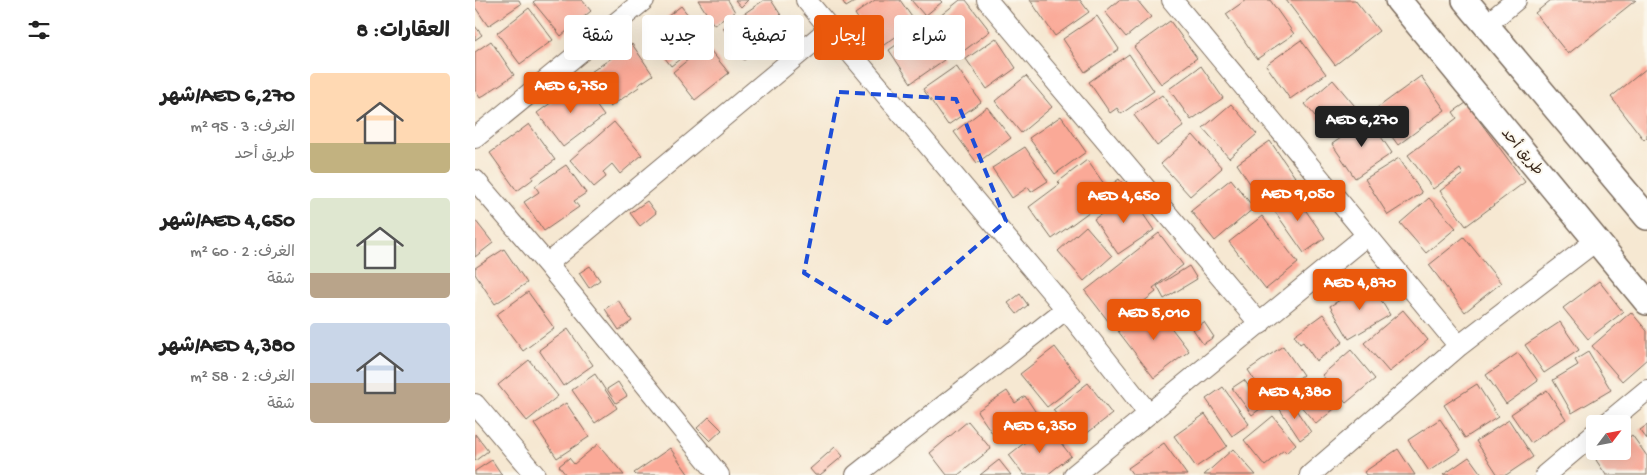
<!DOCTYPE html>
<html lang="ar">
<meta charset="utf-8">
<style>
:root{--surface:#fff;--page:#f6f6f6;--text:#222;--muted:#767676;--accent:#ea580c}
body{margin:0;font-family:"Gochi Hand","Playpen Sans Arabic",sans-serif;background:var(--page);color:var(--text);direction:rtl;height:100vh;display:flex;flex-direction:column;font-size:19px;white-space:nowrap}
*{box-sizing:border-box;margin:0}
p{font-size:16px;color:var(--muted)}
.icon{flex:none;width:28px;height:28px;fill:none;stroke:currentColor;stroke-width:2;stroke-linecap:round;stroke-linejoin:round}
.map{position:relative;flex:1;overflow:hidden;direction:ltr}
.drawer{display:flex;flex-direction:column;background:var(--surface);width:475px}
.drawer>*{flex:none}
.guide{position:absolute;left:15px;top:15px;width:475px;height:45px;direction:rtl;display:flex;gap:10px}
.needle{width:32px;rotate:58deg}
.buttons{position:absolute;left:1111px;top:415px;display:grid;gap:10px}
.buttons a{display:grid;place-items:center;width:45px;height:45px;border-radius:5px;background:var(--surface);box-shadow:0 5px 20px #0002;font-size:25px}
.price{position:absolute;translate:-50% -42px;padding:0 11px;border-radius:5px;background:var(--accent);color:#fff;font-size:16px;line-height:32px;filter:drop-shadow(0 1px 2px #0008)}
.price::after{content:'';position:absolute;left:50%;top:30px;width:15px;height:11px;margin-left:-8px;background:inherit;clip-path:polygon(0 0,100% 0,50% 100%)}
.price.selected{background:#222;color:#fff}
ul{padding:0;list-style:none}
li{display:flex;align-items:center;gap:15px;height:125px;padding:0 25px}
li span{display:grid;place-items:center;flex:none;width:140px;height:100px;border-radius:5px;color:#555}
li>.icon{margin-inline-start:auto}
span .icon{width:60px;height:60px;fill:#fffc;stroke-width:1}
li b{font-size:21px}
h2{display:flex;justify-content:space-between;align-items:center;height:60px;padding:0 25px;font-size:21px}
.tag{padding:0 18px;border-radius:5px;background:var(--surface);box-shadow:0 5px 20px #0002;font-size:18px;line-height:45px}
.tag.selected{background:var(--accent);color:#fff}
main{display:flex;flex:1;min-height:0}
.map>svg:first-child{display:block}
</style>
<main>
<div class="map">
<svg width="1172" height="475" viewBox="0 0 1172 475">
<rect width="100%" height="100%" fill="#fbf7ec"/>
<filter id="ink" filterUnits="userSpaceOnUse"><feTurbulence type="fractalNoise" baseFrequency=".02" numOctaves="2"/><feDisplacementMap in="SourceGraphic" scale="10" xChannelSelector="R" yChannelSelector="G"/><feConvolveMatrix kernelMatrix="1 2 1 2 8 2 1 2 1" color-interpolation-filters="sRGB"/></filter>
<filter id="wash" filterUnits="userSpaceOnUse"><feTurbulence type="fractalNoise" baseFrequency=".0096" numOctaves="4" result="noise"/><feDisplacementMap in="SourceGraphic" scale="20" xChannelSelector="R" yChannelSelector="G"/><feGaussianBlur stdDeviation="1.12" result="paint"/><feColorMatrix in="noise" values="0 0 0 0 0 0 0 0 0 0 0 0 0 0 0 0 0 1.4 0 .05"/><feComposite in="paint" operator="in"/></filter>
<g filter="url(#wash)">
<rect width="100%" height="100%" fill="#f6e8d2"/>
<g id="blocks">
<path fill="#faa997" d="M0 0H44L46 4 13 26 0 7Z
M61 0H107L116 11 86 36 58 2Z
M223 0H253L260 12 239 25Z
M260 0H273L266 7Z
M289 0H296L315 29 269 60 248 28Z
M367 0H383L371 7Z
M400 0H425L441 23 403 49 380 14Z
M436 0H465L467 2 450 16Z
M485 0H491L515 31 486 53 460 20Z
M555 0H605L614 12 580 36Z
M644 0H662L676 17 651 37 630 12Z
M771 0H795L819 34 782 59 751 14Z
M811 0H880L904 31 860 65Z
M1076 0H1161L1093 54 1060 13Z
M206 6 230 36 216 47 218 49 196 66 171 33Z
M54 8 78 40 45 64 22 33Z
M622 16 644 49 610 72 588 39Z
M695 21 722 58 686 84 659 47Z
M0 26 7 35 0 40Z
M447 27 469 60 436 83 414 50Z
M521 38 541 68 512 89 491 59Z
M826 40 851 74 815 99 791 65Z
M16 41 39 75 5 98 0 90V52Z
M157 44 178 75 163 85 164 87 135 107 113 74Z
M231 45 254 73 220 100 198 72Z
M654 54 679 91 646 114 642 108 635 113 614 82Z
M481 66 506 102 473 125 448 89Z
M726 66 748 98 716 120 694 89Z
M1172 68V137L1169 140 1136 97Z
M551 76 577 107 546 133 520 101Z
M946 76 970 110 923 145 898 111Z
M858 80 884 111 856 135 830 104Z
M104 82 129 116 88 147 62 113Z
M687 95 709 126 682 146 659 115Z
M991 103 1050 182 991 226 965 191 988 174 985 169 958 189 933 155 982 118 978 112Z
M756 104 782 134 754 158 728 128Z
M512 107 536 138 502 163 479 132Z
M586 116 611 152 580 174 554 138Z
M894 119 917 153 880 178 857 144Z
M139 122 167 155 145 174 137 164 128 172 131 177 119 187 95 160Z
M54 124 80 160 57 177 58 179 42 191 15 153Z
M718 135 747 168 715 196 686 164Z
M795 141 820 177 786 200 762 164Z
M550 147 573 181 556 192 553 187 537 198 517 168Z
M924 158 947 193 913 215 890 179Z
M612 160 637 195 577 239 554 207 585 184 583 182Z
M91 165 111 193 99 201 104 207 69 231 49 202 64 192 60 186Z
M644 179 649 186 638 194 633 187Z
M756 179 779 208 740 241 716 211Z
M817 191 850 238 829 253 796 206Z
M655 195 679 230 643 254 619 219Z
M954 198 981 228 951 253 925 223Z
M172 201 181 213 165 226 155 213Z
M787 216 823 263 791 289 754 242Z
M0 220 18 243 0 257Z
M611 226 637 256 609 281 583 251Z
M684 233 708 265 678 288 681 292 637 326 610 291Z
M989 237 1026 283 990 312 954 265Z
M29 249 52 283 20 304 0 274V268Z
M115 266 125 280 114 288 104 273Z
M714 266 722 279 689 299 682 286Z
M1124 281 1148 312 1113 339 1088 308Z
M895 282 915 315 874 339 855 306Z
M53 292 79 328 48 351 21 315Z
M545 294 553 305 542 314 533 303Z
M143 300 157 321 144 330 130 309Z
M678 304 714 351 679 378 643 331Z
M928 310 953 340 914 372 889 343Z
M1156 312 1172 331V359L1147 381 1117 346Z
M848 314 868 342 841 361 828 342 825 344 819 335Z
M729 322 739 337 728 344 718 329Z
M1085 322 1104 350 1069 373 1050 345Z
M93 329 118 365 88 386 64 350Z
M808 346 828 375 810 388 813 392 795 404 773 370Z
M580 347 606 381 572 407 545 374Z
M876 350 900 379 871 403 847 375Z
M1113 352 1136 390 1097 413 1078 380 1103 365 1100 360Z
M1043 353 1063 381 1031 404 1011 375Z
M54 360 83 396 52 421 23 385Z
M120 374 142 408 120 423 97 390Z
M769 380 789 406 777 415 757 388Z
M143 382 152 396 141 403 132 389Z
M836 382 859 409 841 424 818 397Z
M613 383 637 414 602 441 578 410Z
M1002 384 1023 417 990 438 969 405Z
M748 387 774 424 757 436 731 399Z
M1072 390 1091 419 1056 443 1036 414Z
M532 391 540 403 550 396 564 417 524 443 502 411Z
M815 401 836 432 825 440 804 408Z
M91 403 114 437 82 458 59 424Z
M730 414 752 446 721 467 699 436Z
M798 416 821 444 811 453 809 450 790 466 769 440Z
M234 417 247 430 235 441 222 428Z
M965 419 986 450 954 471 933 440Z
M1034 420 1058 457 1031 475H1023L1001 441Z
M493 421 516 449 483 475H472L455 453Z
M572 425 596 456 572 475H549L534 455Z
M1172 425V439L1165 430Z
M0 434 13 451 0 461Z
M1157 435 1172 456V475H1131L1121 460 1134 451H1148V442Z
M689 443 712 475H658L653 468Z
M123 444 149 475H91L84 466 94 458 99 464Z
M360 447 368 456 345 475H340L335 469Z
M195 448 214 475H161L159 473Z
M758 449 781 475H729Z
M923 449 940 475H891L889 472Z
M994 457 1007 475H968Z
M17 460 27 475H0V471Z
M524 460 536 475H505Z"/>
</g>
</g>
<g filter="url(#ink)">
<use href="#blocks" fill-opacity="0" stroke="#7c6c5d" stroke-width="1"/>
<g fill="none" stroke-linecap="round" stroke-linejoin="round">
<defs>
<path id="minor" d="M331 0 591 309 674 414
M512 0 785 324
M697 0 984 346
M1011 25 1041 0
M0 138 169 0
M0 180 72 264 244 475
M72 264 355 28
M0 404 60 475
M1131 424 1172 390
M381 475 591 309
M599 475 892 235
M835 475 984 346 1122 240
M1070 475 1120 433"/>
<path id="major" d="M923 0 1172 302
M990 0 1172 217"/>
</defs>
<use href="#minor" stroke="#7c6c5d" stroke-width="22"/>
<use href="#major" stroke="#7c6c5d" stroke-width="28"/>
<use href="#minor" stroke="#fff" stroke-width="20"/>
<use href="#major" stroke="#fff" stroke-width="25"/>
</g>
</g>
<path fill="none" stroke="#1d4ed8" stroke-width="4" stroke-dasharray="10 6" stroke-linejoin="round" d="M364 92 481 99 531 221 412 323 329 273Z"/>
<g text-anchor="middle" stroke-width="4" stroke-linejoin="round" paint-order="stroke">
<g font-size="15" fill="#3b2a1e" stroke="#fbf7ec">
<text transform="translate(1048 151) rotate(50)" y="5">طريق أحد</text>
</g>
</g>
</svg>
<div class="buttons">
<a><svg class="needle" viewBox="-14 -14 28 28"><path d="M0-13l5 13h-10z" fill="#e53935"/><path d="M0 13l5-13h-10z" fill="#767676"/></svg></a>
</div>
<b class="price" style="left:96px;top:114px">AED 6,750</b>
<b class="price selected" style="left:887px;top:148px">AED 6,270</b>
<b class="price" style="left:823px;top:222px">AED 9,050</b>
<b class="price" style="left:649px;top:224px">AED 4,650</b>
<b class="price" style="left:885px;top:311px">AED 4,870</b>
<b class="price" style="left:679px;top:341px">AED 5,010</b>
<b class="price" style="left:820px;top:420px">AED 4,380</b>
<b class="price" style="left:565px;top:454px">AED 6,350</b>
<div class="guide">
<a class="tag">شراء</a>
<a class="tag selected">إيجار</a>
<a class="tag">تصفية</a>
<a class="tag">جديد</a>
<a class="tag">شقة</a>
</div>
</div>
<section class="drawer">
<h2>العقارات: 8<svg class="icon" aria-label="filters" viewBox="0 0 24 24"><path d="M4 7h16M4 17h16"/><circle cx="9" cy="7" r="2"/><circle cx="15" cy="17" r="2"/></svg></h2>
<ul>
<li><span style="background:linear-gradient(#ffd9b3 70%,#c2b280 0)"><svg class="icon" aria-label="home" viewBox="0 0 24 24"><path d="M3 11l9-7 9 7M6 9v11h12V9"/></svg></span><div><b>AED 6,270/شهر</b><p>الغرف: 3 · 95 m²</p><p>طريق أحد</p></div></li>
<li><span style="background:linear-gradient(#dfe7d0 75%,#b9a48a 0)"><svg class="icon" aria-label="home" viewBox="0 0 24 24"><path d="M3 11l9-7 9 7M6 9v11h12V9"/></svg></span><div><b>AED 4,650/شهر</b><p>الغرف: 2 · 60 m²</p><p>شقة</p></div></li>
<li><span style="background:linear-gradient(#c9d6e8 60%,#b9a48a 0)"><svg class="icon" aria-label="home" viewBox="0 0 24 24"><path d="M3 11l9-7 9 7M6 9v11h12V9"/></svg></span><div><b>AED 4,380/شهر</b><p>الغرف: 2 · 58 m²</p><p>شقة</p></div></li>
</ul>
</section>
</main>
